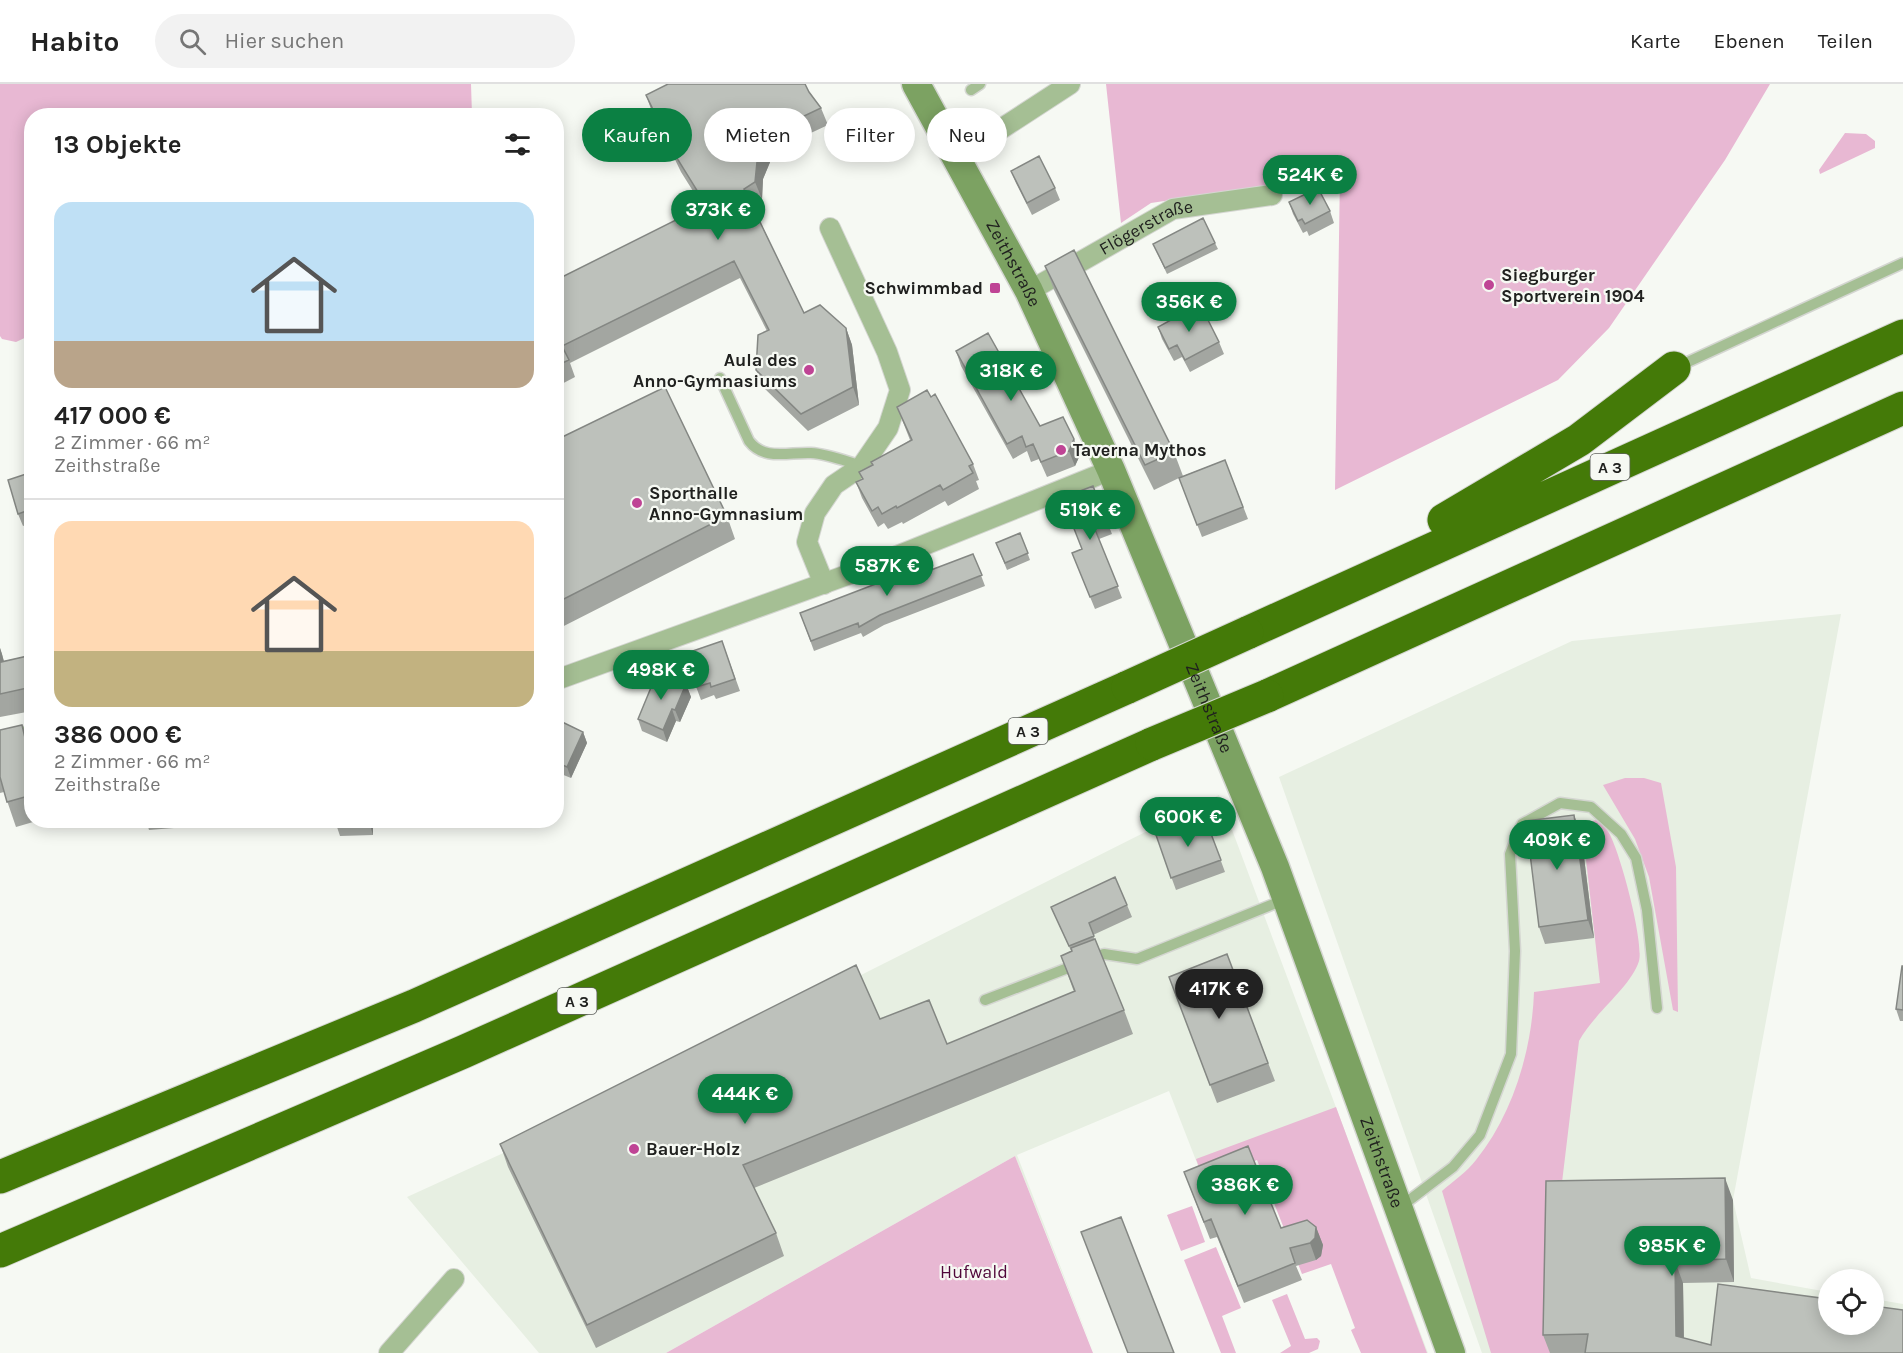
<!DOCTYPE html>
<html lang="de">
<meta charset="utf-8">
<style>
:root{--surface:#fff;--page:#f2f2f2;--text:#222;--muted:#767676;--line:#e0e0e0;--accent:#0b8043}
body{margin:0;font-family:Karla,sans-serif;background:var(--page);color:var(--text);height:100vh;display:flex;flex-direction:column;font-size:22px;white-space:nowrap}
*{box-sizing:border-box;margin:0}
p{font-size:20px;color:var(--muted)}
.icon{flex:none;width:33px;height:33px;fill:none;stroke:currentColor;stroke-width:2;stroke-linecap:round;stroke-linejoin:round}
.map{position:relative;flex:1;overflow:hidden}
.sheet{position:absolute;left:24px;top:24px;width:540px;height:720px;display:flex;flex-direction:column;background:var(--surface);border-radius:24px;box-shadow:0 3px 15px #0003}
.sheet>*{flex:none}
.top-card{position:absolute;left:582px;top:24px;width:570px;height:54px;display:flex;gap:12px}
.controls{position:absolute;left:1818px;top:1185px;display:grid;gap:12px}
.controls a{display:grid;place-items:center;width:66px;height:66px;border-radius:50%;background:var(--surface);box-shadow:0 3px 15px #0003;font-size:30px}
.price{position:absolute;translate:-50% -51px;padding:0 14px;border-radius:21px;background:var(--accent);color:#fff;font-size:20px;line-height:39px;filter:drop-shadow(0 2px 3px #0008)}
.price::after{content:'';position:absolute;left:50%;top:36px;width:18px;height:14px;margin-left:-9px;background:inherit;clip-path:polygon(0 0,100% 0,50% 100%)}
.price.on{background:#222;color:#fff}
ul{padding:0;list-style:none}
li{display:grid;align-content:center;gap:12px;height:318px;padding:0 30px}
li+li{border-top:2px solid var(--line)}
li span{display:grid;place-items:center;height:186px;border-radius:18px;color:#555}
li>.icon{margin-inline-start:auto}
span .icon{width:108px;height:108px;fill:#fffc;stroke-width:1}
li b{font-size:26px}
h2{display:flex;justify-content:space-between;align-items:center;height:72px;padding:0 30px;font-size:26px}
.chip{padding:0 21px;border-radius:27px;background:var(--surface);box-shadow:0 3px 15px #0003;font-size:21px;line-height:54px}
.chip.on{background:var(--accent);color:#fff}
header{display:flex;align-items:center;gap:36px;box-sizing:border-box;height:84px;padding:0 30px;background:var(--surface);border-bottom:2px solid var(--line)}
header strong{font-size:28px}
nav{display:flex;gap:33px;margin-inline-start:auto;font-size:21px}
.search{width:420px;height:54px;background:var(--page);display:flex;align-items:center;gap:15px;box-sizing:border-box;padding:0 21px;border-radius:33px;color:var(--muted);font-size:22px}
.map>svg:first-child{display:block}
</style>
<header>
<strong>Habito</strong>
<div class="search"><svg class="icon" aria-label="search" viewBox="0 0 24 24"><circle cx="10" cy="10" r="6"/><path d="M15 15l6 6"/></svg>Hier suchen</div>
<nav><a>Karte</a><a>Ebenen</a><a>Teilen</a></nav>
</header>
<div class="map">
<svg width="1903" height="1269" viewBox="0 0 1903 1269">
<rect width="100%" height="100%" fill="#f6f9f3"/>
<path fill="#e7efe2" d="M1841 530 1733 1116 1751 1194 1828 1208V1240H1874V1215L1903 1220V1269H1482L1279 693 1572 557Z
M1219 711 1428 1269H1374L1292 1062 1204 1097 1169 1007 1017 1071 1094 1269 1015 1072 666 1269H539L407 1113 545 1050Z"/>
<path fill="#e8b8d3" d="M0 0H471L472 31 32 32 31 251 16 258 2 255 0 252Z
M1106 0H1770L1725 76 1609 244 1558 296 1335 406 1340 91 1151 119 1121 139Z
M1845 49 1866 50 1875 57V64L1820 90 1819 86Z
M1625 694H1644L1661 699 1676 783 1678 928 1673 926 1649 793 1635 755 1603 701Z
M1596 736C1600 740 1606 743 1609 749 1620 768 1644 857 1639 877 1631 903 1594 929 1579 957L1560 1115 1551 1269H1491L1442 1107C1453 1097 1467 1088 1476 1076 1513 1030 1532 966 1534 908L1600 899 1582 740Z
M1336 1023 1427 1269H1361L1351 1246 1355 1244 1331 1180 1302 1190 1257 1076 1204 1097 1196 1075Z
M1015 1072 1093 1269H666Z
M1192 1122 1205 1158 1181 1167 1167 1131Z
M1216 1163 1241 1224 1222 1232 1236 1269H1221L1184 1176Z
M1287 1210 1305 1255 1317 1254 1320 1257 1318 1265 1309 1269H1280L1291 1262 1272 1216Z"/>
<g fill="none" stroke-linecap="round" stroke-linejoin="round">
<defs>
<path id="lane" d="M971 6 980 0
M1677 283 1903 179
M720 294 749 357C764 377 788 368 811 369 828 370 845 377 862 382
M985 916 1104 870 1137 875 1286 815
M1399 1124 1453 1083 1480 1051 1511 970 1515 867 1510 770 1522 740 1560 719 1591 723 1621 750 1636 774 1647 826 1657 924"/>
<g id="street">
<path d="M958 73 1070 0"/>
<path id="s1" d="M1029 207 1173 125 1272 111"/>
<path d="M824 500 807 458 815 429 834 401 862 382 888 344 900 306 887 268 830 144"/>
<path d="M556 596 872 482 1111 386"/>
<path d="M0 658 32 651"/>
<path d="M389 1269 454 1195"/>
</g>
<g id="secondary">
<path id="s2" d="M916 0 1029 207 1111 386 1275 783 1451 1269"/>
</g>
<path id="highway" d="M1444 436 1579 356 1674 284
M1247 549 1903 252
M1267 612 1903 324
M0 1093 414 922 1128 603
M0 1167 463 968 1152 660"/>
</defs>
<use href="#lane" stroke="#d4d6d1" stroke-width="13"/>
<use href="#street" stroke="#d4d6d1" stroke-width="22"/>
<use href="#secondary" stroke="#d4d6d1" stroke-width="31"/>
<use href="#highway" stroke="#d4d6d1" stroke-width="35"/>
<use href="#lane" stroke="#a5bf94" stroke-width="10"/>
<use href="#street" stroke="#a5bf94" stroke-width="20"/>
<use href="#secondary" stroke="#7ca262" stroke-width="28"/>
<use href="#highway" stroke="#447a08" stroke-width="33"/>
<defs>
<path id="highway-bridge" d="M1128 603 1247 549
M1152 660 1267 612"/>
</defs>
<use href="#highway-bridge" stroke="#d4d6d1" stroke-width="35" stroke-linecap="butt"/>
<use href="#highway-bridge" stroke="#447a08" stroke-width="33"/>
</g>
<path fill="#a3a6a1" d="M809 8 821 24 828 41 785 61 773 71 763 95 762 115 752 121 804 229 846 244 852 261 859 321 808 347 763 303 756 286 767 247 740 194 570 279 575 293 556 303V196L703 123 681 88 652 28 646 11Z
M1011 87 1055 104 1060 116 1032 131 1016 99Z
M1289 118 1330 127 1334 139 1309 152 1307 147 1303 149 1293 130Z
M1215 159 1218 165 1167 190 1153 160Z
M1045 182 1174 368 1183 392 1225 376 1248 435 1202 453 1179 394 1154 406 1054 206Z
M1158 243 1219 258 1224 270 1190 288 1182 273 1174 277 1162 255Z
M956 267 1040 342 1080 371 1075 382 1047 393 1039 375 1031 378 1027 367 1013 375 961 282Z
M931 313 973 380 979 396 976 397 979 405 948 422 945 417 903 440 902 438 888 445 884 439 878 443 862 414 856 398 862 395 859 388 910 356 897 323Z
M556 356 727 432 735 455 556 546Z
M32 388V439L23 442 18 430Z
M1093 402 1112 450 1099 455 1122 514 1095 525 1072 469 1081 465Z
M1020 449 1030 476 1007 486 996 459Z
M973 470 985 502 884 541 863 553 861 549 814 567 800 529 923 489Z
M722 557 740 607 716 615 714 611 701 616 684 570Z
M0 564 4 577 32 571V627L0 633Z
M686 600 691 613 680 638 676 637 667 658 642 647 638 635Z
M556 635 583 648 587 659 571 694 556 688Z
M22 641 32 669V736H40L16 743 4 708 0 709V646Z
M1205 734 1225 788 1176 806 1156 751Z
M146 736H173L174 744 149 746Z
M373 736V751L340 752 336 740Z
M1581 749 1594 854 1545 860 1539 843Z
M1127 821 1132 833 1093 851 1124 926 1133 950 754 1104 776 1149 784 1172 596 1264 508 1083 500 1060 880 935 947 960 1074 908 1061 872 1071 867 1051 823Z
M1227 870 1275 997 1217 1019 1169 893Z
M1903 882V937H1900L1896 925Z
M1184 1088 1281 1144 1316 1143 1323 1161 1321 1172 1316 1176 1296 1182 1302 1196 1244 1219 1217 1153 1210 1155Z
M1733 1116 1734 1198 1683 1199 1684 1254 1711 1261 1903 1269H1550L1543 1251Z"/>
<path fill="#848783" d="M779 44 785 61 773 71 763 95 762 115 755 98 757 78 767 54Z
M846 244 852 261 859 321 853 303Z
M1074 355 1080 371 1075 382 1069 367Z
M0 564 2 570 9 600 0 574Z
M686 600 691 613 680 638 675 626Z
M672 625 676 637 667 658 663 646Z
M22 641 32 669V684Z
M583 648 587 659 571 694 567 683Z
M1574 731 1581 749 1594 854 1588 836Z
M369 736H373V751L369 738Z
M1725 1094 1733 1116 1734 1198 1726 1175Z
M1316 1143 1323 1161 1321 1172 1316 1176 1310 1159Z
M1675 1177 1683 1199 1684 1269 1676 1252Z"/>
<path fill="#bdc1bb" stroke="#848783" stroke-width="1.5" d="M668 0H805L809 8 821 24 779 44 767 54 757 78 755 98 744 105 804 229 820 221 846 244 853 303 801 330 756 286 758 251 769 246 734 177 562 262 569 276 556 282V196L706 121 675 71 646 11Z
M1039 72 1055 104 1027 119 1011 87Z
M1318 104 1330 127 1305 140 1302 135 1298 137 1289 118Z
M1203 134 1215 159 1165 184 1153 160Z
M1074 166 1174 368 1145 381 1045 182Z
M1200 220 1219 258 1185 276 1177 261 1169 265 1158 243Z
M988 249 1040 342 1063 333 1074 355 1069 367 1041 378 1033 360 1026 363 1022 352 1007 360 956 267Z
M665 303 727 432 556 519V356Z
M927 306 931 313 935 310 973 380 969 382 973 389 943 406 940 401 897 424 896 422 882 430 878 423 872 427 856 398 863 395 859 388 873 381 871 378 912 356 897 323Z
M1225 376 1243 423 1197 441 1179 394Z
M32 388V425L18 430 8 396Z
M1093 402 1107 438 1094 443 1118 502 1090 513 1072 469 1082 465 1062 414Z
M1020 449 1028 469 1005 479 996 459Z
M973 470 982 491 880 531 859 543 858 539 811 557 800 529 920 483 923 489Z
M722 557 735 595 711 603 710 599 696 603 684 570Z
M32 571V603L0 610V574L1 578Z
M657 589 686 600 675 626 672 625 663 646 638 635Z
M556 635 583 648 567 683 556 678Z
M22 641 32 684V711L7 718 0 693V646Z
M1574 731 1588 836 1539 843 1526 737Z
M1205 734 1221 776 1171 794 1156 751Z
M336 736H369V738L336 740Z
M1115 793 1127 821 1089 839 1094 852 1069 862 1051 823Z
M1095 855 1124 926 743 1081 776 1149 587 1241 500 1060 856 881 880 935 929 916 947 960 1075 907 1061 872 1072 867 1071 864Z
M1227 870 1268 979 1210 1001 1169 893Z
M1902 882H1903V926L1896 925Z
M1248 1062 1281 1144 1307 1136 1316 1143 1315 1154 1310 1159 1290 1164 1295 1179 1238 1202 1211 1135 1204 1138 1184 1088Z
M1725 1094 1726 1175 1675 1177 1676 1252 1711 1261 1718 1200 1828 1215V1240H1874V1222L1903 1226V1269H1585L1588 1250 1543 1251 1546 1097Z
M1121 1133 1174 1269H1128L1081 1148Z"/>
<g fill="#bf4495" stroke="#f6f9f3" stroke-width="2">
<circle cx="1489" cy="201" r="6"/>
<rect x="989" y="198" width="12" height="12" rx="3"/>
<circle cx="809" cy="286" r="6"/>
<circle cx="1061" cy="366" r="6"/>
<circle cx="637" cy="419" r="6"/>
<circle cx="634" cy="1065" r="6"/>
</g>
<g text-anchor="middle" stroke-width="4.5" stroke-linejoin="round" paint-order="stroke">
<g fill="#f6f9f3" stroke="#60625f" stroke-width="1.5">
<rect x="1590.5" y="370" width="39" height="26" rx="4.5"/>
<rect x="1008.5" y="634" width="39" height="26" rx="4.5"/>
<rect x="557.5" y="904" width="39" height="26" rx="4.5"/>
</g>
<g font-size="16" font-weight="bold" fill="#20211f">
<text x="1610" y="389">A 3</text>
<text x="1028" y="653">A 3</text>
<text x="577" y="923">A 3</text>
</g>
<g font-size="18" fill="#20211f" stroke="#f6f9f3">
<text dy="6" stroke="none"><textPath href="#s1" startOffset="134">Flögerstraße</textPath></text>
<text dy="6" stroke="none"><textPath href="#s2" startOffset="204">Zeithstraße</textPath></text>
<text dy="6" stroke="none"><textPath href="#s2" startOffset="690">Zeithstraße</textPath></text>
<text dy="6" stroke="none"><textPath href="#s2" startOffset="1176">Zeithstraße</textPath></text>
</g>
<g font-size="18" font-weight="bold" fill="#20211f" stroke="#f6f9f3" text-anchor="start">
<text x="1501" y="197">Siegburger<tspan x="1501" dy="21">Sportverein 1904</tspan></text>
<text x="983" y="210" text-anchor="end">Schwimmbad</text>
<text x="797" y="282" text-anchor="end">Aula des<tspan x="797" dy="21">Anno-Gymnasiums</tspan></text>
<text x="1073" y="372">Taverna Mythos</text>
<text x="649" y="415">Sporthalle<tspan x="649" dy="21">Anno-Gymnasium</tspan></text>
<text x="646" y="1071">Bauer-Holz</text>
</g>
<g font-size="18" fill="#50073a" stroke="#f6f9f3">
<text x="974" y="1194">Hufwald</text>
</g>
</g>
</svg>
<div class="controls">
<a><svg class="icon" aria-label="locate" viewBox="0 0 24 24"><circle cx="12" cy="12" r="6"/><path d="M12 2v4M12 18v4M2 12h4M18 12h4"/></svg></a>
</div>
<b class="price" style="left:1310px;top:122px">524K €</b>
<b class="price" style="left:718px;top:157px">373K €</b>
<b class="price" style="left:1189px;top:249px">356K €</b>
<b class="price" style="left:1011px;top:318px">318K €</b>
<b class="price" style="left:1090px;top:457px">519K €</b>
<b class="price" style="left:887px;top:513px">587K €</b>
<b class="price" style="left:661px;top:617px">498K €</b>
<b class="price" style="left:1188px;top:764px">600K €</b>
<b class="price" style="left:1557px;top:787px">409K €</b>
<b class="price on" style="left:1219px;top:936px">417K €</b>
<b class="price" style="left:745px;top:1041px">444K €</b>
<b class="price" style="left:1245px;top:1132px">386K €</b>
<b class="price" style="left:1672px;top:1193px">985K €</b>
<div class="top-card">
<a class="chip on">Kaufen</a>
<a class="chip">Mieten</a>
<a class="chip">Filter</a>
<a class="chip">Neu</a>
</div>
<section class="sheet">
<h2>13 Objekte<svg class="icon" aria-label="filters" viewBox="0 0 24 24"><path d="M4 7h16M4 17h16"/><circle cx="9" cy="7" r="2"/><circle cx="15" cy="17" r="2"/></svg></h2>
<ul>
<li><span style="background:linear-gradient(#bfe0f5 75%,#b9a48a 0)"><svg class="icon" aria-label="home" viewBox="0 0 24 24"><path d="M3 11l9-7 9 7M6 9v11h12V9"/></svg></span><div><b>417 000 €</b><p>2 Zimmer · 66 m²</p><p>Zeithstraße</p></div></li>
<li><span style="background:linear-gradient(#ffd9b3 70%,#c2b280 0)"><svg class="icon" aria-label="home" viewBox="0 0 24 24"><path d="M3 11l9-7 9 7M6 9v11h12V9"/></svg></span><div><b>386 000 €</b><p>2 Zimmer · 66 m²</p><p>Zeithstraße</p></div></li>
</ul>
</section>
</div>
